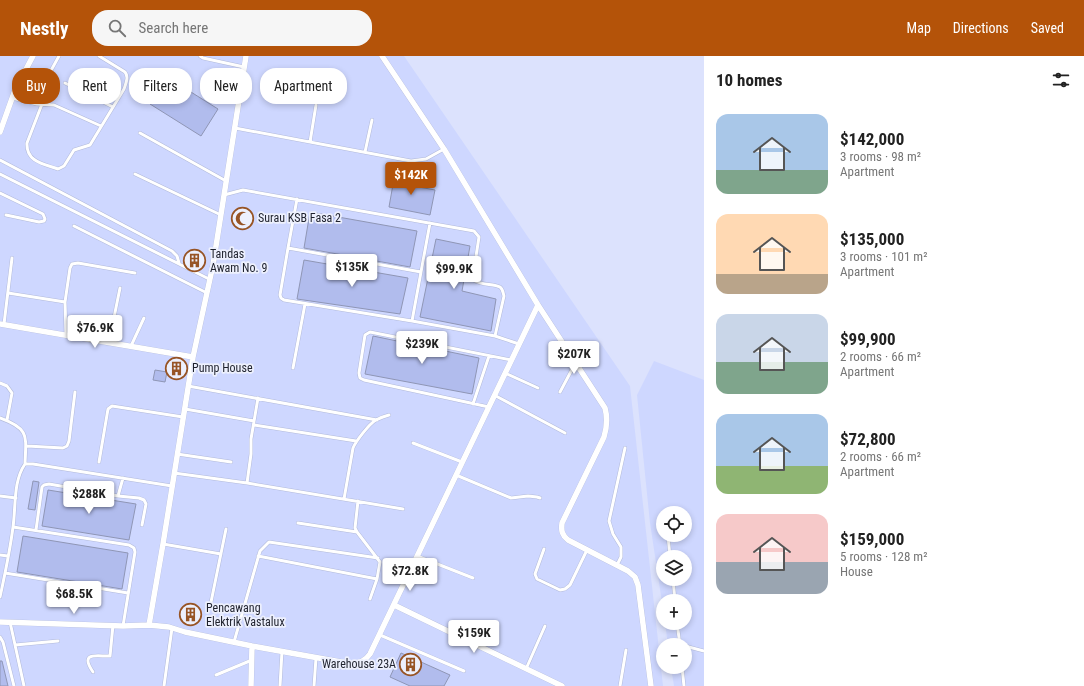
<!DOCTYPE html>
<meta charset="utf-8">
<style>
:root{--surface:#fff;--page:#f6f6f6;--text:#222;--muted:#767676;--accent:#b45309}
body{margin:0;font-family:"Roboto Condensed",sans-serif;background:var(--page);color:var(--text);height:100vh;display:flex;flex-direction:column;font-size:15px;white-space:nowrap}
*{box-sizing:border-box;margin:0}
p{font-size:13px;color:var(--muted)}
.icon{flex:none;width:22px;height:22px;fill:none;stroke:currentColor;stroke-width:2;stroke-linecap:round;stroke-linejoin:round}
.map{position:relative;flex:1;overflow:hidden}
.drawer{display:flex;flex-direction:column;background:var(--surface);width:380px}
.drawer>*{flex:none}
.guide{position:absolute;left:12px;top:12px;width:380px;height:36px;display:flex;gap:8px}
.controls{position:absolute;left:656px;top:450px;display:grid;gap:8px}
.controls a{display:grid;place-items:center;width:36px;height:36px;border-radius:50%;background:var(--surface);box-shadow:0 2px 6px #0003;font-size:20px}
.price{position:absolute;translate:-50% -34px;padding:0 9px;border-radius:4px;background:#fff;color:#222;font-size:13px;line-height:26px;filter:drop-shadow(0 1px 2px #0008)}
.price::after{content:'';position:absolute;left:50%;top:24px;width:12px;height:9px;margin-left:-6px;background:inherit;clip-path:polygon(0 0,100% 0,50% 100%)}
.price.on{background:var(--accent);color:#fff}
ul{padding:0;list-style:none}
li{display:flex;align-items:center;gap:12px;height:100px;padding:0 12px}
li span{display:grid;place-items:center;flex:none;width:112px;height:80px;border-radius:12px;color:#555}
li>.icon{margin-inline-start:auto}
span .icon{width:48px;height:48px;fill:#fffc;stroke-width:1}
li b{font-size:17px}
h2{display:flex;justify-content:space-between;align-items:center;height:48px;padding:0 12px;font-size:17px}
.tag{padding:0 14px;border-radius:16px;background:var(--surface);box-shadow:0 2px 6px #0003;font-size:14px;line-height:36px}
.tag.on{background:var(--accent);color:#fff}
header{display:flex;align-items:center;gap:24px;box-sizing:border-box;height:56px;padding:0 20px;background:var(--accent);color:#fff}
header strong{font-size:19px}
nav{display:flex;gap:22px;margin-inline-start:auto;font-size:14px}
.search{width:280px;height:36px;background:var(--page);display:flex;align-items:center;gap:10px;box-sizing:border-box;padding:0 14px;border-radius:16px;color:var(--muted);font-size:15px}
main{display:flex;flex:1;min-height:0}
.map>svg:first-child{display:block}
</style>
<header>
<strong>Nestly</strong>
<div class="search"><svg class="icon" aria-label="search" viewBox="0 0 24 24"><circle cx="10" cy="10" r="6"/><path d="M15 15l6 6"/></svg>Search here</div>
<nav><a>Map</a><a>Directions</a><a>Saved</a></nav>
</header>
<main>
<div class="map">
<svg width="704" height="630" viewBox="0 0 704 630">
<rect width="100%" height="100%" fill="#dce2fd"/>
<path fill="#ced7ff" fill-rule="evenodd" d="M0 0H404L630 330 663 630H0Z
M654 305 704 324V630H674L671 611H685V589H668L665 567H685V545H663V553L650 467 637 339ZM663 457H685V479H663ZM663 501H685V523H663Z"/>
<path fill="#b1bced" stroke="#8f96b5" d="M167 21 218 53 201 80 150 48Z
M395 117 409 120 408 129 435 134 430 159 389 151Z
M310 156 417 175 410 211 304 192Z
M436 183 470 190 462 235 496 243 491 275 420 261Z
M304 204 408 222 400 258 297 243Z
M373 280 479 302 472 338 365 318Z
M155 314 167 316 165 326 153 324Z
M33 425 39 426 35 454 28 453Z
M48 434 136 448 129 484 42 470Z
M23 480 128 497 122 533 17 516Z
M401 597 450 619 444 630H410L390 621Z
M0 605H2L8 630H0Z"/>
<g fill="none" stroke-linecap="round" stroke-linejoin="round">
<defs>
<path id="service" d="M200 0 203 2 244 11
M65 27 113 51
M12 42 37 48 54 49 101 70
M33 47 59 0
M42 48 27 87C26 106 44 108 58 113L64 110 74 94 90 89 124 33C126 27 129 21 125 16L99 0
M235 72 411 105 426 103 444 93
M140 77 226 125
M310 86 316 49
M365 96 372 64
M0 104 172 195 177 200 179 207
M0 118 209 223
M135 118 221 159
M0 137 43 158 45 163 44 165 39 166 6 159
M224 139 243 134 474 175 479 181 473 220 475 225C482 229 494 228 500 231 503 233 503 237 504 240L495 280
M297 143 288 192 421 216 412 265 495 280 519 288
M74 170 207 237
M288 192 280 239 281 242 284 244 412 265
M421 216 430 167
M8 237 65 246
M4 268 12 202
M66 279 65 246 70 212 72 208 78 207 135 217
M109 286 120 232
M131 290 144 262
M293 312 305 248
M505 317 538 332
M0 327 7 330 12 337 7 364
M188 330 377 364
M560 336 576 306
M494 339 565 377
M473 348 489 300
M489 351 364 324 360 322 359 317 365 279 370 276 511 304
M185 353 254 365
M0 362C30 373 26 380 25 408
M254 369 356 385
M413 387 462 406
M27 390 63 392 67 390 69 385 75 336
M177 398 231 406
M99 406 108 353 112 350 183 361
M174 417 247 427 403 453
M456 419 511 442 528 440 537 441 540 442
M247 427 251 398V383L258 342
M0 440 16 442
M118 440 139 442 144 444 146 448 142 469
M344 443 353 392C356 385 369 368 376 364 380 362 385 360 389 359
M358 445 355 472 357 476 380 506 377 523 370 543
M298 467 357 476
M13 471 129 489 134 492 135 496 123 570
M36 474 42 431 44 429 49 428 118 440 123 422
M668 479 670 501
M163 488 221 498
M544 493 535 518 537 523 560 534 565 533 570 529 587 494
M0 499 8 500
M258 500 377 523
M417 500 473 522
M617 509 621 501V491L613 478 609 465 625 392
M5 517 128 537
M673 523 675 545
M0 541C5 518 10 495 13 471 16 451 13 425 25 408H33L172 430
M210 551 226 473
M10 566 24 630
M677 567 680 589
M380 579 464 615
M0 581 3 586 14 630
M234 586 260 495 269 486 378 502
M15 589 58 585
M685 590 704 595
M682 611 684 630
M526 613 545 570
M93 616C78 594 100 601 110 600L113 569
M216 619 252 604
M164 630 172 572
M280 630 282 595
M314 630 316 602
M620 630 626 594"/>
<path id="minor" d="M382 0 444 93 538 249 605 352C608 363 607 371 604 381L562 467C561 475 562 479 568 484L628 515 635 521 638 529 651 630
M0 76 15 34 33 0
M0 268 193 301
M394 549 562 630
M0 566 123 570 149 569 169 571 185 576 252 590 352 608C360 607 365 605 370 598L538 249
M149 569 163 488 193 301 213 209 246 0
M251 630 252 590"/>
</defs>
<use href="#service" stroke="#b2bada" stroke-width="4"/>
<use href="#minor" stroke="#b2bada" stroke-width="6"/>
<use href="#service" stroke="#fff" stroke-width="3"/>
<use href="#minor" stroke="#fff" stroke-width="5.5"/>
</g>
<defs>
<symbol id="mosque-ring" viewBox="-11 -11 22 22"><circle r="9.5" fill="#edf0fd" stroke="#975425" stroke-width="1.5"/><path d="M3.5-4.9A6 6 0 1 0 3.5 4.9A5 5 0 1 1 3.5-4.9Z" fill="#975425"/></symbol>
<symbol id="building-ring" viewBox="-11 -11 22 22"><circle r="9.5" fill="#edf0fd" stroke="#975425" stroke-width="1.5"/><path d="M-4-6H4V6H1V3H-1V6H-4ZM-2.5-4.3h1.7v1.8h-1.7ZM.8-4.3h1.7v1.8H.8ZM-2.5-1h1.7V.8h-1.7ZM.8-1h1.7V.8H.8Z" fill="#975425"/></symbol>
</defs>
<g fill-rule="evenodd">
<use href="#mosque-ring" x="230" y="150" width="25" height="25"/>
<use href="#building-ring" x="182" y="192" width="25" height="25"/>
<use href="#building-ring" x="164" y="300" width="25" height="25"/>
<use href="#building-ring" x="178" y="546" width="25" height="25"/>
<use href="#building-ring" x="398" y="596" width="25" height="25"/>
</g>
<g text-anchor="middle" stroke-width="3.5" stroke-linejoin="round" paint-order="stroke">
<g font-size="12" fill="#1e212d" stroke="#edf0fd" text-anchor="start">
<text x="258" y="166">Surau KSB Fasa 2</text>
<text x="210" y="202">Tandas<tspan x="210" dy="14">Awam No. 9</tspan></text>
<text x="192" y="316">Pump House</text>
<text x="206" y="556">Pencawang<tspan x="206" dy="14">Elektrik Vastalux</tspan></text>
<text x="396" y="612" text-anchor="end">Warehouse 23A</text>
</g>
</g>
</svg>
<div class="controls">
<a><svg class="icon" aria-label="locate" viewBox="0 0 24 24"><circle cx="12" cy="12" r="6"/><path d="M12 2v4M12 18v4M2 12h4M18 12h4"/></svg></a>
<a><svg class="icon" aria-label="layers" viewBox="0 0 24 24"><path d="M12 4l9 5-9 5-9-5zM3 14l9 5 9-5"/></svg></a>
<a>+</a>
<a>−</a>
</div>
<b class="price on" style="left:411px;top:140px">$142K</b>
<b class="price" style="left:352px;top:232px">$135K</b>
<b class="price" style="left:454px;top:234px">$99.9K</b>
<b class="price" style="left:95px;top:293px">$76.9K</b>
<b class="price" style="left:422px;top:309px">$239K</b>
<b class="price" style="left:574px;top:319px">$207K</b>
<b class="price" style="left:89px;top:459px">$288K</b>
<b class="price" style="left:410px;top:536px">$72.8K</b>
<b class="price" style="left:74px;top:559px">$68.5K</b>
<b class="price" style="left:474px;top:598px">$159K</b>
<div class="guide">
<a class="tag on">Buy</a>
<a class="tag">Rent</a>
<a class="tag">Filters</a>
<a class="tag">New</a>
<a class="tag">Apartment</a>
</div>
</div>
<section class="drawer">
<h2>10 homes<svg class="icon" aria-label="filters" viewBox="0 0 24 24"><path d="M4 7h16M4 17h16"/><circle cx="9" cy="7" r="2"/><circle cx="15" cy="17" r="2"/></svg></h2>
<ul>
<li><span style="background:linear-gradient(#a9c7e8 70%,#7fa58c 0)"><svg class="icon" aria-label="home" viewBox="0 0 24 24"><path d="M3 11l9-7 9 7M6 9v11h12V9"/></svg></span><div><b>$142,000</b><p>3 rooms · 98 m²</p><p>Apartment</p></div></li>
<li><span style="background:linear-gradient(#ffd9b3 75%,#b9a48a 0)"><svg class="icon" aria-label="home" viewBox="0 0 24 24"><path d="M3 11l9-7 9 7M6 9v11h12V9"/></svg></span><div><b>$135,000</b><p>3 rooms · 101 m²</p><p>Apartment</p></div></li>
<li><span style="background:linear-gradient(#c9d6e8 60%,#7fa58c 0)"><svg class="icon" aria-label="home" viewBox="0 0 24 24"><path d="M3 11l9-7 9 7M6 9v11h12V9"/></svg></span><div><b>$99,900</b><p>2 rooms · 66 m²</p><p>Apartment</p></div></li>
<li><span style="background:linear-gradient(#a9c7e8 65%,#8fb573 0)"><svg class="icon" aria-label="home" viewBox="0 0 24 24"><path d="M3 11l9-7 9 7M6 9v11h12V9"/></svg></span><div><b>$72,800</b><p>2 rooms · 66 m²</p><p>Apartment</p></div></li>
<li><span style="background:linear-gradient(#f6c9c9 60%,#9aa5b1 0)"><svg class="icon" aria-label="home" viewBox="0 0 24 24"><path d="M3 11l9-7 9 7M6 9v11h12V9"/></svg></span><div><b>$159,000</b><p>5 rooms · 128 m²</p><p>House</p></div></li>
</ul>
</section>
</main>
